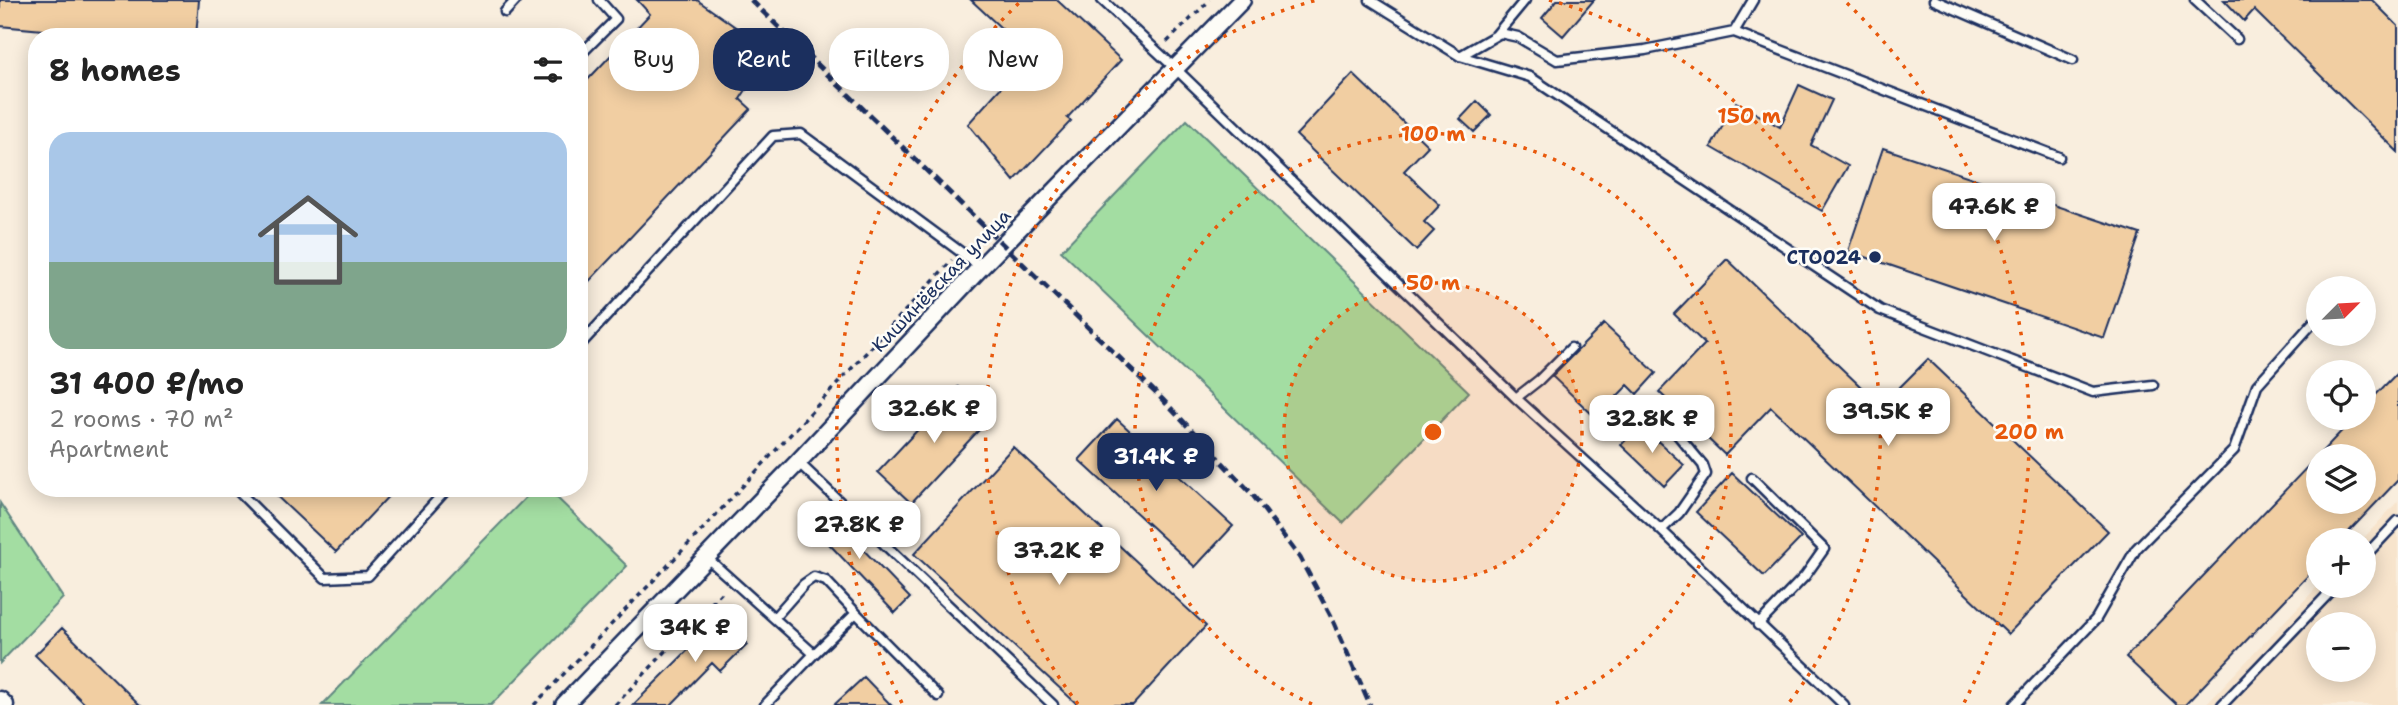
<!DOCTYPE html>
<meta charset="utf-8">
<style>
:root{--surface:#fff;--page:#f6f6f6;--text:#222;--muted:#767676;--line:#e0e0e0;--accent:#1b2f5e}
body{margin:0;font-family:"Shantell Sans",sans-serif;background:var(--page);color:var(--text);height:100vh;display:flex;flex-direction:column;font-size:26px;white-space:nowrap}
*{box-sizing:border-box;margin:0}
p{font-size:23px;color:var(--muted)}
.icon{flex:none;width:38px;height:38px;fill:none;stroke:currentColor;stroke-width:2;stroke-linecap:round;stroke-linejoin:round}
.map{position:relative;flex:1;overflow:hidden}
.drawer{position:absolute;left:28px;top:28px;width:560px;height:469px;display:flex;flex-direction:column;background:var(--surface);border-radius:28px;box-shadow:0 4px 18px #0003}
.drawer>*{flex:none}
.guide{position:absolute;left:609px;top:28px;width:665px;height:63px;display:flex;gap:14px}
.needle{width:46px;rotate:66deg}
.fabs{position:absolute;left:2306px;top:276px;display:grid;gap:14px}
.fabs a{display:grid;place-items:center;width:70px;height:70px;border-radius:50%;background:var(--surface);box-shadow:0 4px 18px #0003;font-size:35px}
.price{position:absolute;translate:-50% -60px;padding:0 16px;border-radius:14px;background:#fff;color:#222;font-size:23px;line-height:46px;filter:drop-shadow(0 2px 4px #0008)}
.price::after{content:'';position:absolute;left:50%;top:42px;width:21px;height:16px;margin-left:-10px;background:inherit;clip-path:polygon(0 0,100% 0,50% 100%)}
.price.on{background:var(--accent);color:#fff}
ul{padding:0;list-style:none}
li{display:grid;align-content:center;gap:14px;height:371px;padding:0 21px}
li+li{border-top:2px solid var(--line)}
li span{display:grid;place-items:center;height:217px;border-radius:21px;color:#555}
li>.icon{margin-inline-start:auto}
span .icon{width:126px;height:126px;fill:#fffc;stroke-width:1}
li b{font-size:30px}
h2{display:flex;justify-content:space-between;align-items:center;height:84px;padding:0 21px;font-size:30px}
.pill{padding:0 24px;border-radius:28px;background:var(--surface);box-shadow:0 4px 18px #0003;font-size:24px;line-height:63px}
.pill.on{background:var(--accent);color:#fff}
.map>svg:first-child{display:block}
</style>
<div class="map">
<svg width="2398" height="705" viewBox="0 0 2398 705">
<rect width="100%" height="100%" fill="#f9eede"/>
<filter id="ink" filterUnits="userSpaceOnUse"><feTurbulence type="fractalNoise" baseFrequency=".0143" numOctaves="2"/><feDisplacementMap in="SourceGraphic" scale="14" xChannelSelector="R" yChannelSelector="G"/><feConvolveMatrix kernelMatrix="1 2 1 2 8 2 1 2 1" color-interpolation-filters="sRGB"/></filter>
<g filter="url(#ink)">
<path fill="#f7e4cc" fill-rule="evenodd" d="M2398 501V705H2205L2319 585 2364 586V541H2361ZM2319 625H2364V670H2319Z"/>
<path fill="#a3dda2" stroke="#5f8680" stroke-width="2" d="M1187 120 1469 392 1343 523 1061 251Z
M535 488H547L627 566 491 705H322Z
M0 503 63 598 0 663Z"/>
<path fill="#f1cea2" stroke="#1b2f5e" stroke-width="2" fill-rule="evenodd" d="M0 0H199L196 37H119L0 26Z
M637 0H697L771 52 740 99 751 109 579 292V89L650 14Z
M971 0H1057L1121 60 1067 118 1071 121 1014 181 968 124 1030 55Z
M1557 0H1594L1563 36 1542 18Z
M2224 0H2372L2398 26V152L2254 10 2244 21Z
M1353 74 1428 146 1404 171 1440 205 1424 222 1434 231 1416 250 1296 135Z
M1799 85 1832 100 1811 145 1848 166 1822 211 1711 147 1736 102 1780 127Z
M1477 101 1491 115 1474 132 1460 119Z
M1883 148 2140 234 2104 338 1848 251Z
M1727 259 1881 406 1928 359 2108 531 2008 634 1771 407 1725 455 1659 392 1705 344 1674 314Z
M1604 324 1656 373 1637 394 1628 385 1596 418 1552 376Z
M2398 372V480L2340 541H2319V564L2185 705H2177L2126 657 2354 418H2364V407ZM2319 457H2364V502H2319Z
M958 387 991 417 911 503 878 472Z
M1117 419 1233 526 1195 567 1079 460Z
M1640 425 1684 465 1664 486 1621 445Z
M1013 447 1206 626 1133 705H1078L914 554Z
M1732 473 1801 538 1764 576 1696 512Z
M268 488H396L336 552Z
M823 508 910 598 895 613 808 522Z
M721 617 747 644 720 671 712 663 671 705H633Z
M62 628 140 705H86L35 655Z
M864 677 891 705H834Z"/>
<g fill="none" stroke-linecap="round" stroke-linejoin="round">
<defs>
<path id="lane" d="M1102 0 1176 69 1516 398 1661 530 1844 705
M1370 0 1460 56 1530 77 1880 310 2093 392 2153 385
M1934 0 2073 60
M2195 0 2237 39
M505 12 516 0
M1734 32 1753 0
M1496 35 1525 0
M579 56 616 19 599 0
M1460 56 1500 33 1518 37 1557 60 1645 50 1734 32 2059 157
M579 346 773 136 801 134 981 267
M1516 398 1539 380 1571 348
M798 462 1053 705
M1752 478 1824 549 1805 576 1758 625
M235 488 325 578 368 576 448 488
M1661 530 1679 513 1706 474 1703 465 1672 428
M706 557 814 654 765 705
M2364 557 2398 521
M774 618 804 584 814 577 826 581 856 613
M814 654 856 613 938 696
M2014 705 2096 619 2136 549 2234 450 2257 385 2319 316
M2222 705 2336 586"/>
<path id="street" d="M0 700 5 705
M564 705 798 462 981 267 1242 0"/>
</defs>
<use href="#lane" stroke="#1b2f5e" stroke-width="13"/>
<use href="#street" stroke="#1b2f5e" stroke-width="21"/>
<path stroke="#1b2f5e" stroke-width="3.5" stroke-dasharray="5 5" stroke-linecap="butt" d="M1167 42 1210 0
M534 705 702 530 952 260
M615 705 724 590"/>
<use href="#lane" stroke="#fdfcf7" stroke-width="8"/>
<use href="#street" stroke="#fdfcf7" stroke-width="16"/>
<path stroke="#1b2f5e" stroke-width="5" stroke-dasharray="10 5" stroke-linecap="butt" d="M751 0 1162 399 1252 494 1300 558 1331 616 1370 705"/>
</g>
</g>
<circle cx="1433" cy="432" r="149" fill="#e8590c" fill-opacity=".12"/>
<g fill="none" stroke="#e8590c" stroke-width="3.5" stroke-dasharray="3.5 7">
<circle cx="1433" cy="432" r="149"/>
<path d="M1312 704A298 298 0 1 1 1554 704"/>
<path d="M1078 704A447 447 0 0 1 1317 0M1549 0A447 447 0 0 1 1788 704"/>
<path d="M902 703A596 596 0 0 1 1019 3M1847 3A596 596 0 0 1 1964 703"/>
</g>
<circle fill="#1b2f5e" stroke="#fdfcf7" stroke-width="2.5" cx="1875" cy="257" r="7"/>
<g text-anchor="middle" stroke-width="5" stroke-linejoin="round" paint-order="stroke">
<g font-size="19" font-weight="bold" fill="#1b2f5e" stroke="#fdfcf7" text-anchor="end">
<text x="1861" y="264">СТО024</text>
</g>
<g font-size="19" fill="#1b2f5e" stroke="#fdfcf7">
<text transform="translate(941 280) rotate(-46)" y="7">Кишинёвская улица</text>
</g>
</g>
<circle cx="1433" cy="432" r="10" fill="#e8590c" stroke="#fdfcf7" stroke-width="3.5"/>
<g font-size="21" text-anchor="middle" font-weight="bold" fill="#e8590c" stroke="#fdfcf7" stroke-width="5" stroke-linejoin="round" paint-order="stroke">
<text x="1749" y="123">150 m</text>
<text x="1433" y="141">100 m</text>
<text x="1433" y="290">50 m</text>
<text x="2029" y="439">200 m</text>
</g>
</svg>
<div class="fabs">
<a><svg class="needle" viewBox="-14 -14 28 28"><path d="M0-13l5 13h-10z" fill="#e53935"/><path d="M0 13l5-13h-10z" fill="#767676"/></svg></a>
<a><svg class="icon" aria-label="locate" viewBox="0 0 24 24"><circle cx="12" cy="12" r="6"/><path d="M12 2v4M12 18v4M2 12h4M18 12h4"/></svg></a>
<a><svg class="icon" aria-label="layers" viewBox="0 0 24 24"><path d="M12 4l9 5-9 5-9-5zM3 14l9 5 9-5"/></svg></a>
<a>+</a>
<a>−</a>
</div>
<b class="price" style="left:1994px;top:243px">47.6K ₽</b>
<b class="price" style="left:934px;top:445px">32.6K ₽</b>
<b class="price" style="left:1888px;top:448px">39.5K ₽</b>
<b class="price" style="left:1652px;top:455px">32.8K ₽</b>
<b class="price on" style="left:1156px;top:493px">31.4K ₽</b>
<b class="price" style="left:859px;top:561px">27.8K ₽</b>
<b class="price" style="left:1059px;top:587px">37.2K ₽</b>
<b class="price" style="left:695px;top:664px">34K ₽</b>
<div class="guide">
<a class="pill">Buy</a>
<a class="pill on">Rent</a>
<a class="pill">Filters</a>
<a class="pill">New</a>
</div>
<section class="drawer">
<h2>8 homes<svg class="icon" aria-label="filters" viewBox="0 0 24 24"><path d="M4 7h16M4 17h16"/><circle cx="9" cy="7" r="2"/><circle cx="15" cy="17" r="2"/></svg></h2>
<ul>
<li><span style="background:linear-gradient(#a9c7e8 60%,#7fa58c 0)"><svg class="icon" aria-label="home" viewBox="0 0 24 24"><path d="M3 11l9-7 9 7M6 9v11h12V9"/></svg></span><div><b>31 400 ₽/mo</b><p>2 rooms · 70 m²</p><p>Apartment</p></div></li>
</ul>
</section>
</div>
